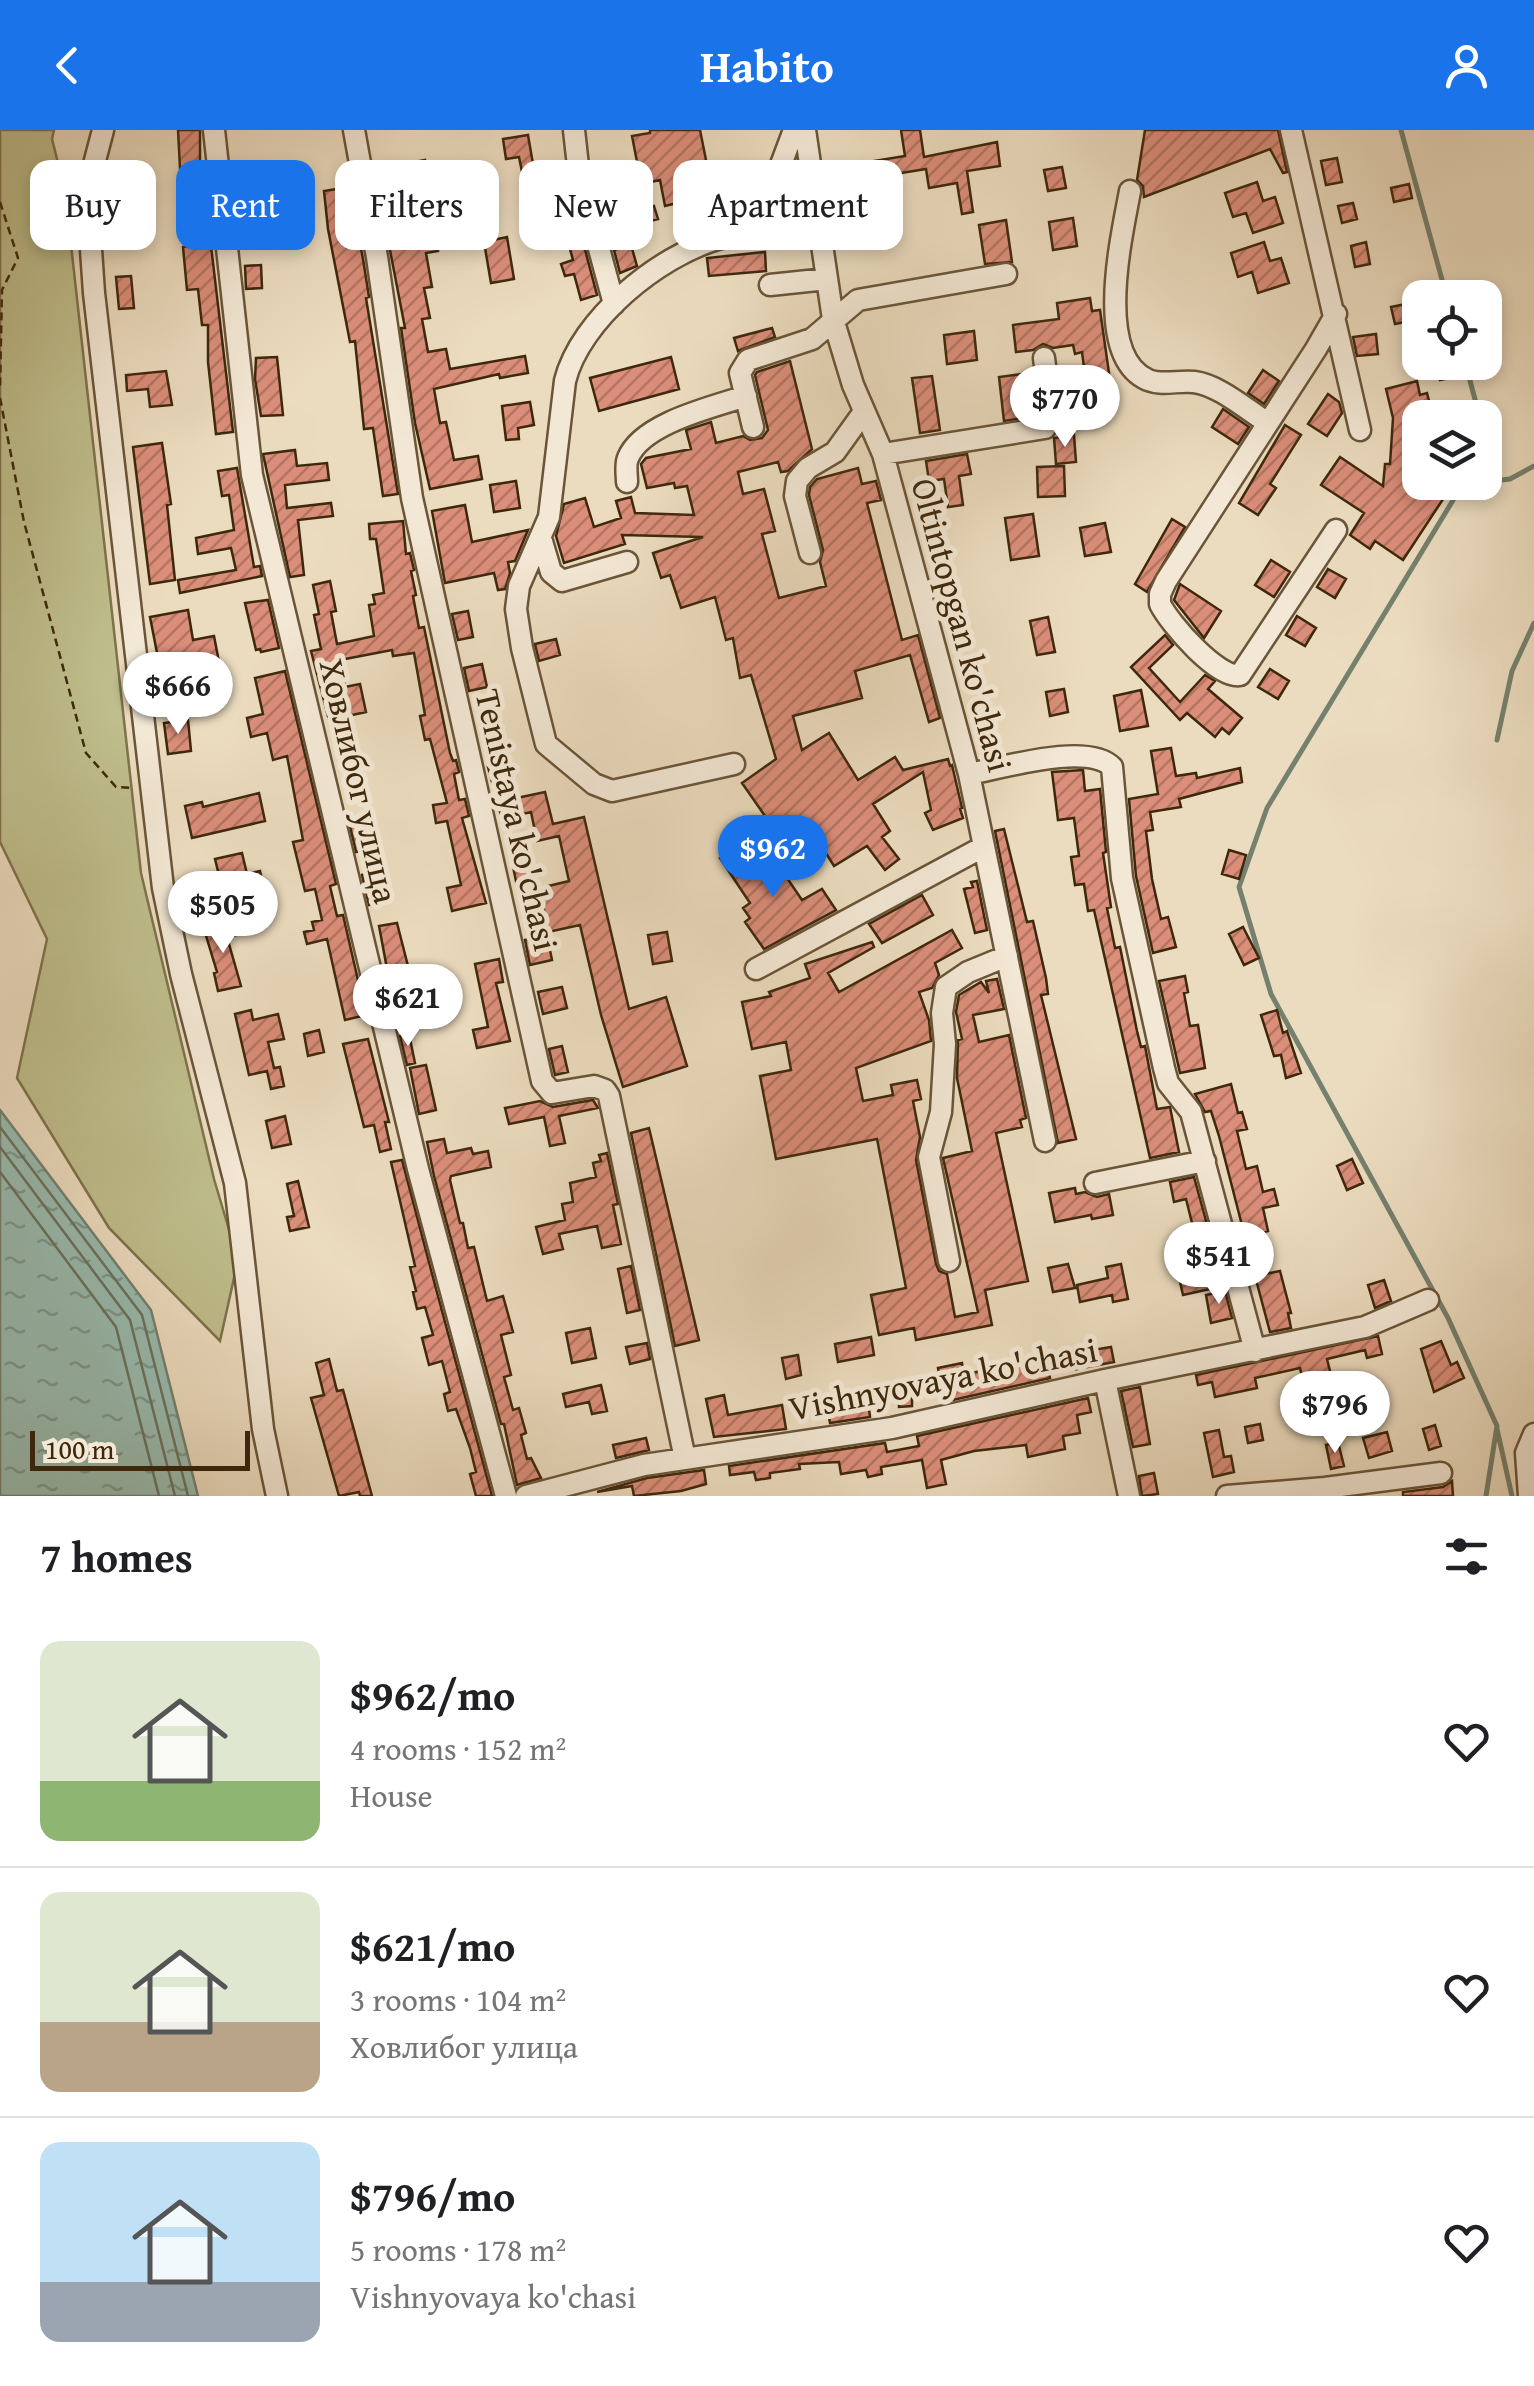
<!DOCTYPE html>
<meta charset="utf-8">
<style>
:root{--surface:#fff;--page:#f2f2f2;--text:#202124;--muted:#757577;--line:#e0e0e0;--accent:#1a73e8}
body{margin:0;font-family:"Gentium Book Plus",serif;background:var(--page);color:var(--text);height:100vh;display:flex;flex-direction:column;font-size:38px;white-space:nowrap}
*{box-sizing:border-box;margin:0}
p{font-size:32px;color:var(--muted)}
.icon{flex:none;width:55px;height:55px;fill:none;stroke:currentColor;stroke-width:2;stroke-linecap:round;stroke-linejoin:round}
.map{position:relative;height:1366px;overflow:hidden}
.drawer{display:flex;flex-direction:column;background:var(--surface);flex:1}
.drawer>*{flex:none}
.guide{position:absolute;left:30px;top:30px;width:1000px;height:90px;display:flex;gap:20px}
.fabs{position:absolute;left:1402px;top:150px;display:grid;gap:20px}
.fabs a{display:grid;place-items:center;width:100px;height:100px;border-radius:20px;background:var(--surface);box-shadow:0 5px 15px #0003;font-size:50px}
.scale{position:absolute;left:30px;bottom:25px;width:220px;box-sizing:border-box;padding-left:10px;border:5px solid #3e280c;border-top:0;font-size:28px;line-height:35px;white-space:nowrap;color:#3e280c;-webkit-text-stroke:8px #f3e8d5;paint-order:stroke}
.price{position:absolute;translate:-50% -85px;padding:0 22px;border-radius:35px;background:#fff;color:#222;font-size:32px;line-height:65px;filter:drop-shadow(0 2px 5px #0008)}
.price::after{content:'';position:absolute;left:50%;top:60px;width:30px;height:22px;margin-left:-15px;background:inherit;clip-path:polygon(0 0,100% 0,50% 100%)}
.price.selected{background:var(--accent);color:#fff}
ul{padding:0;list-style:none}
li{display:flex;align-items:center;gap:30px;height:250px;padding:0 40px}
li+li{border-top:2px solid var(--line)}
li span{display:grid;place-items:center;flex:none;width:280px;height:200px;border-radius:20px;color:#555}
li>.icon{margin-inline-start:auto}
span .icon{width:120px;height:120px;fill:#fffc;stroke-width:1}
li b{font-size:42px}
h2{display:flex;justify-content:space-between;align-items:center;height:120px;padding:0 40px;font-size:42px}
.chip{padding:0 35px;border-radius:20px;background:var(--surface);box-shadow:0 5px 15px #0003;font-size:35px;line-height:90px}
.chip.selected{background:var(--accent);color:#fff}
header{display:flex;justify-content:space-between;align-items:center;height:130px;padding:0 40px;background:var(--accent);color:#fff;font-size:45px;font-weight:700}
.map>svg:first-child{display:block}
</style>
<header><svg class="icon" aria-label="back" viewBox="0 0 24 24"><path d="M15 5l-7 7 7 7"/></svg>Habito<svg class="icon" aria-label="person" viewBox="0 0 24 24"><circle cx="12" cy="8" r="4"/><path d="M4 21q1-7 8-7t8 7"/></svg></header>
<div class="map">
<svg width="1534" height="1366" viewBox="0 0 1534 1366">
<defs>
<pattern id="water-ripples" width="26" height="14" patternUnits="userSpaceOnUse" patternTransform="scale(2.5)"><rect width="26" height="14" fill="#99bcb0"/><path d="M2 4q2-2 4 0t4 0M15 11q2-2 4 0t4 0" fill="none" stroke="#7e998e"/></pattern>
<pattern id="building-hatch" width="6" height="6" patternUnits="userSpaceOnUse" patternTransform="scale(2.5)"><rect width="6" height="6" fill="#db8e7a"/><path d="M-1 1l2-2M0 6l6-6M5 7l2-2" fill="none" stroke="#b37462"/></pattern>
</defs>
<rect width="100%" height="100%" fill="#ecdcbf"/>
<filter id="stains"><feTurbulence type="fractalNoise" baseFrequency=".002" numOctaves="4"/><feColorMatrix values="0 0 0 0 .2 0 0 0 0 .09 0 0 0 0 .02 0 0 0 .5 -.17"/></filter>
<radialGradient id="worn" r=".72"><stop offset=".6" stop-color="#630" stop-opacity="0"/><stop offset="1" stop-color="#630" stop-opacity=".3"/></radialGradient>
<path fill="#bfbe8c" stroke="#7e734c" stroke-width="2.5" d="M0 0H54L52 9 65 61 141 743 214 1049 238 1130 220 1211 109 1098 17 948 47 809 0 712Z"/>
<path fill="url(#water-ripples)" stroke="#75816e" stroke-width="2.5" d="M0 980 151 1180 198 1366H0Z"/>
<g fill="none" stroke-linecap="round" stroke-linejoin="round">
<path stroke="#6c725e" stroke-width="2.5" d="M0 997 142 1185 188 1366
M0 1017 130 1190 175 1366
M0 1042 116 1197 159 1366"/>
<path stroke="#75816e" stroke-width="5" d="M1401 0 1447 168
M1465 232 1480 288
M1464 352 1267 678 1239 757 1271 864 1448 1188 1497 1296 1486 1366
M1485 352 1510 349 1534 336
M1497 610 1512 541 1534 493
M1497 1299 1512 1366"/>
</g>
<path fill="url(#building-hatch)" stroke="#3e280c" stroke-width="2.5" d="M178 0H200V36L180 38Z
M650 0H700L711 55 679 62 681 72 665 76 660 50 642 54 639 42 632 6 650 3Z
M901 0H920L924 27 997 12 1000 36 967 41 973 82 962 84 957 53 929 58 926 39 895 44 896 53 878 56 874 31 905 26Z
M1145 0H1278L1287 42 1283 43 1270 19 1144 67 1143 56 1137 50Z
M528 5 534 40 552 37 558 66 528 72 519 27 506 29 503 9Z
M1337 28 1342 52 1326 55 1321 31Z
M425 30 438 121 426 123 432 157 424 158 430 188 422 189 428 222 446 219 450 239 525 226 528 243 500 248 499 244 434 259 440 293 446 292 454 330 478 326 482 349 430 359 415 293 401 198H405L379 63 397 60 398 35Z
M1062 37 1066 58 1048 61 1044 40Z
M1257 52 1263 71 1275 67 1283 93 1253 103 1246 83 1233 87 1225 63Z
M1409 54 1412 68 1394 72 1391 58Z
M349 57 363 129 369 167 366 168 398 364 383 366 373 298 364 299 355 211 350 212 328 99 324 61Z
M205 65 233 302 216 304 208 232V195H202L198 159 187 160 183 117 189 116 184 67Z
M1353 73 1357 89 1342 93 1338 76Z
M654 76 658 89 633 95 630 81Z
M263 77 267 102 240 106 237 81Z
M123 78H147L148 107 124 108Z
M1073 88 1077 116 1053 120 1049 92Z
M1006 90 1012 132 985 134 979 95Z
M578 93 597 165 581 170 574 144 565 146 561 134 573 130 564 97Z
M507 107 514 149 491 153 484 112Z
M1264 112 1270 131 1281 128 1289 153 1258 163 1252 142 1238 147 1231 123Z
M1366 112 1370 134 1355 137 1351 116Z
M631 115 637 136 620 143 614 120Z
M765 122 766 141 709 146 707 128Z
M261 135 262 158 246 159 245 136Z
M131 146 134 178 119 179 116 147Z
M1090 168 1092 181 1100 180 1112 264 1088 268 1082 222 1075 224 1073 215 1053 218 1043 214 1033 220 1016 222 1013 195 1059 189 1057 173Z
M1420 171V189L1395 194 1391 177Z
M772 198 775 207 738 221 734 208Z
M974 201 977 230 947 234 944 205Z
M1376 204 1378 224 1357 226 1353 207Z
M277 227 283 285 261 286 255 249 256 228Z
M671 227 679 259 599 281 590 248Z
M790 231 812 319 788 341 781 342 778 332 738 342 743 364 764 359 775 401 762 404 779 468 826 456 820 432 823 420 809 365 810 357 817 349 858 338 862 354 876 351 881 370 867 373 902 510 918 505 940 588 929 592 910 525 855 541 862 568 793 586 802 620 829 603 858 650 895 627 903 640 948 629 950 636 952 635 962 678 960 679 963 688 933 700 925 683 931 680 923 642 873 674 890 701 882 707 899 729 885 740 867 716 834 736 819 712 795 729 742 653 776 629 751 545 740 548 733 508 726 510 715 467 681 478 670 445 661 448 653 423 703 407 622 405 625 414 564 433 556 406 564 374 585 368 594 397 621 388 616 371 631 367 635 383 694 385 687 356 675 358 674 353 647 358 641 334 646 328 691 319 686 300 711 292 716 313 743 306 750 310 762 308 768 300 755 245 757 242Z
M1436 232H1451L1455 247 1440 250Z
M1263 240 1279 251 1264 274 1248 263Z
M166 241 172 275 150 277 148 259 127 261 126 245Z
M1030 243 1035 286 1004 291 999 247Z
M932 246 940 300 920 303 912 248Z
M1417 251 1420 265 1427 263 1432 282 1420 285V352H1444L1451 357 1403 430 1375 411 1370 419 1350 405 1364 383 1321 355 1340 327 1383 356 1385 334H1390L1393 288 1386 259Z
M1328 264 1339 272 1342 283 1327 306 1308 294Z
M530 272 534 295 518 298 519 309 506 310 502 276Z
M1223 279 1249 297 1238 314 1212 297Z
M1285 295 1301 305 1270 354 1276 358 1258 385 1239 373Z
M1074 305 1076 332 1056 334 1054 308Z
M162 313 171 374 167 375 175 450 150 454 133 317Z
M295 320 297 336 327 333 329 350 285 355 287 378 331 373 333 386 298 390 304 445 290 447 263 324Z
M967 324 971 344 959 346 963 375 948 377 944 349 929 351 926 331Z
M1064 336 1065 366 1038 367 1037 337Z
M237 338 254 437 260 436 262 446 180 463 178 450 236 440 231 418 198 424 196 408 234 400 229 365 222 366 218 341Z
M516 351 520 378 494 382 490 355Z
M465 375 472 412 528 400 515 431 508 432 510 443 505 459 498 460 494 443 445 453 432 381Z
M1033 384 1039 426 1011 430 1005 388Z
M1172 389 1185 397 1147 462 1135 454Z
M403 391 406 424 410 423 414 440 411 441 416 465 413 466 419 498 424 497 450 623 453 631 456 630 459 642 454 644 459 670 465 669 469 686 462 688 486 773 452 781 447 758 461 755 447 691 436 693 433 675 447 673 430 609 425 610 420 586 425 585 414 523 393 526 392 520 340 530 345 557 360 554 366 582 329 590 311 521 321 519 314 485 319 484 313 455 330 451 336 481 331 482 337 514 374 506 369 475 375 474 373 465 384 463 376 409H370L369 394Z
M1105 393 1111 422 1085 426 1080 398Z
M1271 430 1290 442 1274 467 1255 455Z
M1328 439 1346 449 1335 468 1317 457Z
M1180 454 1221 481 1204 508 1174 470Z
M268 470 279 518 261 522 260 519 256 520 245 473Z
M188 480 193 510 214 506 224 558 166 569 150 487Z
M468 481 473 507 458 510 452 484Z
M1297 486 1316 498 1305 516 1286 505Z
M1048 487 1055 522 1037 525 1030 491Z
M1165 505 1173 515 1149 538 1180 572 1205 545 1215 551 1208 559 1242 588 1229 604 1222 598 1215 607 1187 583 1180 590 1131 537Z
M556 509 560 525 539 531 535 514Z
M482 534 487 557 469 561 464 538Z
M1270 539 1289 551 1278 569 1258 557Z
M285 541 336 754 330 756 337 786 343 785 366 885 345 890 327 809 307 814 304 802 314 800 312 792 322 790 315 759 305 761 293 712 303 710 287 626 273 630 267 603 251 607 247 588 263 584 255 548Z
M1064 559 1068 582 1050 586 1046 562Z
M1141 560 1148 596 1120 601 1114 566Z
M188 590 191 621 168 624 164 593Z
M1171 618 1176 646 1196 643 1197 648 1240 638 1242 652 1179 669 1181 677 1150 682 1153 700 1146 701 1152 749 1161 789 1168 787 1176 817 1153 823 1136 746 1129 669 1158 664 1151 621Z
M503 634 512 669 545 662 553 694 584 687 629 879 666 867 687 936 623 957 601 885 580 795 548 802 540 758 569 751 559 706 537 711 531 682 502 689 488 637Z
M1083 640 1085 661 1100 659 1106 722 1103 723 1111 777 1107 778 1115 818 1120 817 1137 901 1141 917 1145 916 1157 979 1170 977 1179 1022 1150 1028 1094 780 1088 781 1084 754 1075 755 1071 727 1079 726 1074 688 1058 690 1052 642Z
M259 663 265 691 192 708 185 676 202 672 203 677Z
M369 688 375 718 356 722 349 692Z
M1004 699 1027 792 1033 791 1046 848 1048 864 1041 865 1076 1009 1058 1013 995 701Z
M743 712 768 749 781 739 802 770 822 759 836 780 764 819 745 792 750 788 743 778 750 773 720 728Z
M1229 720 1246 725 1239 749 1222 744Z
M242 723 247 744 260 741 266 769 233 777 231 768 225 770 215 729Z
M527 728 532 752 517 756 512 732Z
M370 743 376 773 369 775 362 745Z
M977 751 987 800 975 803 964 759 973 757 971 752Z
M922 765 933 785 882 813 869 794Z
M234 793 236 805 227 807 241 856 218 861 214 843 217 842 204 799Z
M397 793 409 840 388 844 379 796Z
M1243 797 1259 828 1244 835 1229 804Z
M952 800 962 818 935 833 939 845 932 858 919 862 929 890 931 911 856 938 863 971 893 965 891 955 917 950 921 969 913 971 920 1007 916 1030 936 1134 939 1141 947 1144 955 1187 978 1182 943 1028 972 1021 957 948 958 910 962 909 956 882 959 865 981 852 989 863 986 851 997 849 1004 879 973 885 979 912 1009 905 1026 988 1020 990 1022 997 996 1003 1028 1151 985 1160 992 1195 916 1210 914 1198 879 1205 871 1165 906 1158 877 1009 776 1029 760 946 791 940 786 912 752 919 742 872 771 866 769 862 810 848 805 834 872 812 874 817 828 843 839 862Z
M667 802 672 831 653 834 648 805Z
M547 805 552 830 530 835 525 810Z
M499 829 503 852 496 853 510 911 477 918 473 900 488 897 475 834Z
M1185 846 1188 862 1184 863 1190 896 1198 895 1205 938 1180 943 1159 851Z
M399 852 405 881 395 883 388 855Z
M562 857 567 878 543 884 538 862Z
M251 880 253 890 278 884 284 909 268 912 274 938 280 937 284 956 271 959 267 941 249 945 235 884Z
M1277 880 1283 903 1287 901 1301 943 1286 948 1281 925 1274 926 1261 885Z
M319 900 324 922 308 926 304 904Z
M409 904 415 933 407 935 400 906Z
M368 909 389 992H385L391 1019 380 1022 374 995 364 997 343 914Z
M562 916 568 942 555 945 549 919Z
M426 935 436 980 419 984 410 938Z
M1231 954 1238 983 1242 982 1247 999 1237 1001 1246 1039 1257 1036 1263 1062 1274 1059 1278 1075 1263 1078 1268 1101 1245 1107 1219 1006 1211 981 1205 982 1195 964Z
M593 970 598 978 559 986 565 1013 550 1016 544 987 509 994 505 978 540 971 553 977Z
M285 986 291 1014 272 1018 266 991Z
M649 998 699 1210 675 1216 631 1003Z
M444 1009 447 1023 471 1018 473 1024 488 1021 491 1037 451 1046 450 1050 460 1093H463L468 1118 474 1117 487 1171 503 1166 513 1202 501 1205 511 1245 504 1247 513 1280 519 1278 526 1303 521 1305 527 1329 531 1328 541 1348 517 1355 504 1294H501L434 1046 427 1012Z
M607 1023 618 1074 613 1075 621 1114 602 1118 597 1096 559 1104 563 1119 543 1124 536 1097 565 1090 562 1074 573 1072 570 1053 596 1047 593 1033 601 1031 599 1025Z
M1352 1029 1363 1053 1347 1060 1337 1036Z
M402 1030 435 1155 492 1366H476L470 1344 476 1342 470 1318 456 1279 448 1281 444 1264 450 1262 442 1231 429 1235 422 1208 433 1205 425 1177 417 1179 413 1162 416 1161 410 1137 415 1136 391 1032Z
M1194 1047 1217 1131 1196 1136 1185 1098 1193 1097 1186 1069 1174 1072 1170 1052Z
M298 1051 309 1097 290 1101 287 1087 294 1086 287 1054Z
M1075 1058 1076 1064 1085 1062 1097 1067 1109 1064 1113 1085 1092 1089 1091 1085 1055 1092 1049 1063Z
M1068 1134 1075 1158 1053 1162 1048 1138Z
M1121 1134 1128 1169 1113 1172 1112 1165 1080 1172 1077 1155 1108 1148 1106 1137Z
M631 1136 640 1180 627 1183 618 1139Z
M1206 1137 1210 1159 1183 1165 1178 1143Z
M1280 1141 1291 1183H1288L1291 1198 1270 1202 1255 1146Z
M1384 1150 1391 1171 1375 1178 1368 1155Z
M1225 1161 1232 1188 1211 1193 1206 1165Z
M590 1198 596 1228 572 1233 566 1203Z
M1378 1206 1382 1224 1367 1228 1365 1220 1327 1229 1330 1241 1302 1247 1300 1238 1255 1248 1257 1258 1215 1267 1212 1252 1198 1255 1196 1245Z
M871 1207 874 1225 838 1232 835 1214Z
M1441 1211 1451 1235 1457 1232 1464 1248 1434 1262 1421 1219Z
M647 1213 650 1229 630 1234 626 1217Z
M1111 1217 1114 1232 1072 1240 1069 1224Z
M798 1225 801 1245 786 1249 782 1228Z
M1045 1225 1050 1248 944 1272 938 1238 962 1233 964 1245Z
M329 1229 337 1261 343 1260 372 1366H360L359 1362 339 1366 311 1268 324 1265 316 1233Z
M898 1254H912V1276L899 1277Z
M601 1255 607 1281 592 1284 589 1272 566 1277 563 1264Z
M1140 1257 1150 1314 1133 1317 1121 1261Z
M867 1263 870 1287 830 1293 826 1270Z
M724 1265 728 1285 782 1275 786 1299 714 1307 706 1269Z
M1088 1268 1091 1282 1077 1285 1080 1303 1063 1306 1065 1319 1028 1327 1026 1315 974 1321 941 1330 946 1354 927 1358 922 1330 881 1337 882 1344 868 1347 866 1340 841 1344 839 1332 799 1334 800 1339 770 1343V1348L756 1350 754 1342 730 1345 729 1336 885 1313 887 1322 919 1316 917 1306Z
M1260 1294 1263 1310 1248 1313 1245 1297Z
M1435 1295 1441 1316 1429 1320 1423 1299Z
M1219 1300 1224 1327 1231 1326 1234 1342 1213 1347 1204 1303Z
M1387 1302 1392 1321 1369 1328 1363 1308Z
M646 1308 649 1320 616 1328 613 1315Z
M1338 1312 1344 1336 1331 1339 1326 1315Z
M704 1340 706 1354 681 1361 634 1366 632 1356 597 1362 647 1348Z
M1154 1343 1158 1364 1142 1366 1139 1346Z
M1452 1351 1453 1366H1403V1362L1443 1357Z"/>
<g fill="none" stroke-linecap="round" stroke-linejoin="round">
<defs>
<path id="minor" d="M103 0 87 61 94 163 163 758 181 844 235 1053 263 1299 277 1366
M214 0 252 345 418 1039 506 1366
M354 0 377 127 412 368 542 951 552 963 594 956 605 960 609 966 685 1329
M574 0 579 45 614 174
M805 0 833 189 853 255 883 324 969 644 1045 1011
M1291 0 1360 300
M1130 61C1122 105 1093 226 1148 250 1163 256 1179 250 1194 252 1219 255 1247 280 1268 293
M756 101 794 0
M770 155 827 149
M1336 184 1316 219 1166 451 1160 464V474C1170 494 1218 549 1240 545L1336 400
M753 297 740 243 748 230 812 209 858 170 1006 144
M883 324 1045 298 1051 284 1044 228
M627 352C627 345 625 334 628 328 642 293 713 277 746 266
M541 408 551 442 562 451 627 432
M810 423 795 366 797 351 808 338 835 322 863 283
M734 634 612 661 594 654 546 614 522 518 516 479 519 456 549 387 565 251C580 190 658 126 718 109 750 100 784 98 818 95
M969 644C1002 638 1088 612 1112 637L1122 748 1164 938 1168 953 1191 982 1255 1221
M756 839 983 717
M1095 1053 1205 1031
M949 1131 929 1027 941 982 945 914 942 883 946 857 968 842 1007 826
M1105 1250 1129 1366
M526 1366 644 1335 892 1298 1105 1250 1365 1197 1428 1170
M1227 1366 1325 1358 1441 1343
M1529 1366 1526 1323 1534 1304"/>
</defs>
<use href="#minor" stroke="#6a5539" stroke-width="25"/>
<path stroke="#3e280c" stroke-width="2.5" stroke-dasharray="8 5" stroke-linecap="butt" d="M0 72 18 128 2 160 0 258
M0 268 24 392 86 623 116 657 133 658"/>
<use href="#minor" stroke="#f3e8d5" stroke-width="20"/>
</g>
<g text-anchor="middle" stroke-width="10" stroke-linejoin="round" paint-order="stroke">
<g font-size="35" fill="#3e280c" stroke="#f3e8d5">
<text transform="translate(962 495) rotate(75)" y="12">Oltintopgan ko'chasi</text>
<text transform="translate(359 651) rotate(77)" y="12">Ховлибог улица</text>
<text transform="translate(517 690) rotate(77)" y="12">Tenistaya ko'chasi</text>
<text transform="translate(943 1249) rotate(-11)" y="12">Vishnyovaya ko'chasi</text>
</g>
</g>
<rect width="100%" height="100%" filter="url(#stains)"/>
<rect width="100%" height="100%" fill="url(#worn)"/>
</svg>
<div class="fabs">
<a><svg class="icon" aria-label="locate" viewBox="0 0 24 24"><circle cx="12" cy="12" r="6"/><path d="M12 2v4M12 18v4M2 12h4M18 12h4"/></svg></a>
<a><svg class="icon" aria-label="layers" viewBox="0 0 24 24"><path d="M12 4l9 5-9 5-9-5zM3 14l9 5 9-5"/></svg></a>
</div>
<div class="scale">100 m</div>
<b class="price" style="left:1065px;top:320px">$770</b>
<b class="price" style="left:178px;top:607px">$666</b>
<b class="price selected" style="left:773px;top:770px">$962</b>
<b class="price" style="left:223px;top:826px">$505</b>
<b class="price" style="left:408px;top:919px">$621</b>
<b class="price" style="left:1219px;top:1177px">$541</b>
<b class="price" style="left:1335px;top:1326px">$796</b>
<div class="guide">
<a class="chip">Buy</a>
<a class="chip selected">Rent</a>
<a class="chip">Filters</a>
<a class="chip">New</a>
<a class="chip">Apartment</a>
</div>
</div>
<section class="drawer">
<h2>7 homes<svg class="icon" aria-label="filters" viewBox="0 0 24 24"><path d="M4 7h16M4 17h16"/><circle cx="9" cy="7" r="2"/><circle cx="15" cy="17" r="2"/></svg></h2>
<ul>
<li><span style="background:linear-gradient(#dfe7d0 70%,#8fb573 0)"><svg class="icon" aria-label="home" viewBox="0 0 24 24"><path d="M3 11l9-7 9 7M6 9v11h12V9"/></svg></span><div><b>$962/mo</b><p>4 rooms · 152 m²</p><p>House</p></div><svg class="icon" aria-label="heart" viewBox="0 0 24 24"><path d="M12 20l-8-8c-3-5 5-10 8-4 3-6 11-1 8 4z"/></svg></li>
<li><span style="background:linear-gradient(#dfe7d0 65%,#b9a48a 0)"><svg class="icon" aria-label="home" viewBox="0 0 24 24"><path d="M3 11l9-7 9 7M6 9v11h12V9"/></svg></span><div><b>$621/mo</b><p>3 rooms · 104 m²</p><p>Ховлибог улица</p></div><svg class="icon" aria-label="heart" viewBox="0 0 24 24"><path d="M12 20l-8-8c-3-5 5-10 8-4 3-6 11-1 8 4z"/></svg></li>
<li><span style="background:linear-gradient(#bfe0f5 70%,#9aa5b1 0)"><svg class="icon" aria-label="home" viewBox="0 0 24 24"><path d="M3 11l9-7 9 7M6 9v11h12V9"/></svg></span><div><b>$796/mo</b><p>5 rooms · 178 m²</p><p>Vishnyovaya ko'chasi</p></div><svg class="icon" aria-label="heart" viewBox="0 0 24 24"><path d="M12 20l-8-8c-3-5 5-10 8-4 3-6 11-1 8 4z"/></svg></li>
</ul>
</section>
